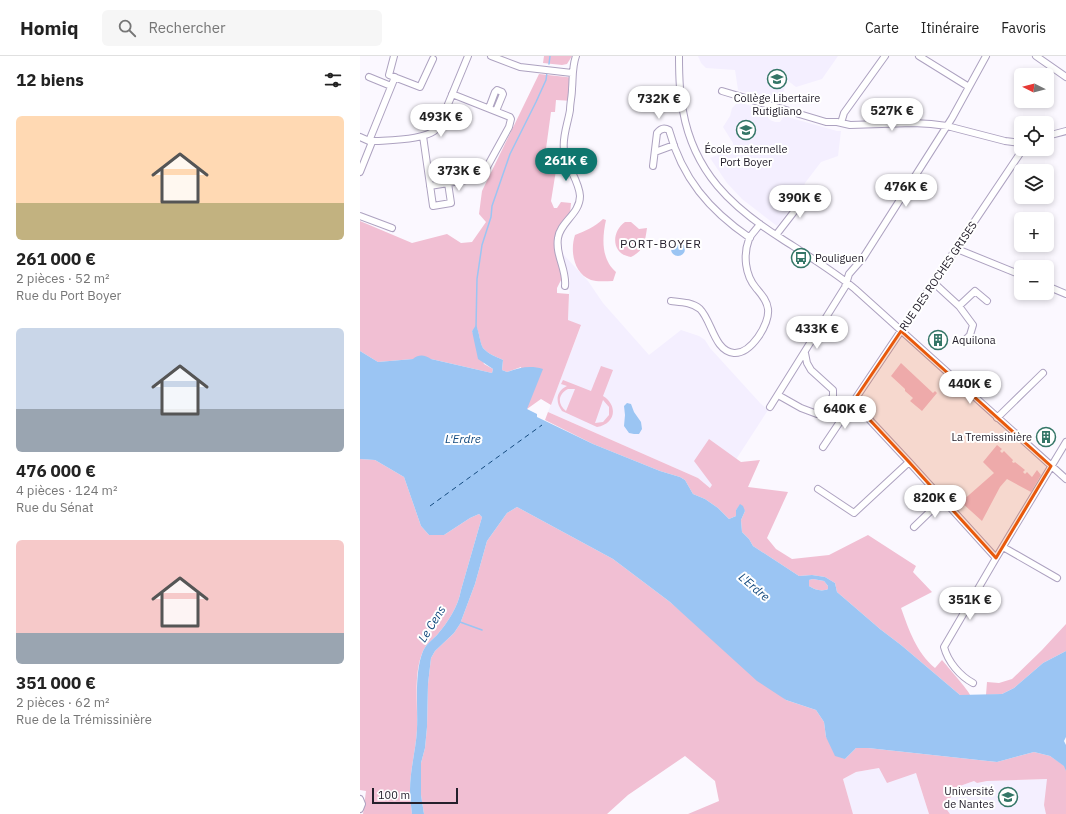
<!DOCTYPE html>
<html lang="fr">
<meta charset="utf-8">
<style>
:root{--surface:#fff;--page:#f6f6f6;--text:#222;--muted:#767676;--line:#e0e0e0;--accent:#0f766e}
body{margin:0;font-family:"IBM Plex Sans",sans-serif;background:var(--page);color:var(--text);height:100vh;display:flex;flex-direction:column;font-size:15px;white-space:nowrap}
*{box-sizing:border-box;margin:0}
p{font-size:13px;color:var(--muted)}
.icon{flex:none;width:22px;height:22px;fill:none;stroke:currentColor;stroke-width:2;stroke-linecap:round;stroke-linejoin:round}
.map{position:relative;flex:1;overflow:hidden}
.sheet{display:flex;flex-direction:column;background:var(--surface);width:360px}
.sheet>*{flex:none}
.needle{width:26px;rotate:276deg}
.fabs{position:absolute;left:654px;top:12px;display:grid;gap:8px}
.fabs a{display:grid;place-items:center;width:40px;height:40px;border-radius:6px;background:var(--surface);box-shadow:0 2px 6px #0003;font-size:20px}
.scale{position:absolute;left:12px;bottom:10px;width:86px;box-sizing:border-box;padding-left:4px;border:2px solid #25202c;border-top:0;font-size:11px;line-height:14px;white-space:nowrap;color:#25202c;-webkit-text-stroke:3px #fff;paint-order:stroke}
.price{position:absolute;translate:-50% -34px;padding:0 9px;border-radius:14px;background:#fff;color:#222;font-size:13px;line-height:26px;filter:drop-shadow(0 1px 2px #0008)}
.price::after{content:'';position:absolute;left:50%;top:24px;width:12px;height:9px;margin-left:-6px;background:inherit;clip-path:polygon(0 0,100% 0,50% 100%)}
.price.selected{background:var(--accent);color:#fff}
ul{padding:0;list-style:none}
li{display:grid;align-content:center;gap:8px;height:212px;padding:0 16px}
li span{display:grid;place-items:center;height:124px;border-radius:6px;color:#555}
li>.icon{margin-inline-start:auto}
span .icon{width:72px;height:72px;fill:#fffc;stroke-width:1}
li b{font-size:17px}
h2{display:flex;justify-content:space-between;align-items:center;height:48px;padding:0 16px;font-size:17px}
header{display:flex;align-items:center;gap:24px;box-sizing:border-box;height:56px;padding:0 20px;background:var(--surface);border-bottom:1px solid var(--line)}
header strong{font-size:19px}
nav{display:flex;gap:22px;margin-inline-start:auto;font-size:14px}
.search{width:280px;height:36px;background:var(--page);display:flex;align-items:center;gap:10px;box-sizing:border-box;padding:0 14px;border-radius:6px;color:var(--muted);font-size:15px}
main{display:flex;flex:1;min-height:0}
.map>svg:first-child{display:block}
</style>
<header>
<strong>Homiq</strong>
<div class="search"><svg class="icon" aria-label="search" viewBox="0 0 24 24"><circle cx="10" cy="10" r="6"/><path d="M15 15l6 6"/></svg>Rechercher</div>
<nav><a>Carte</a><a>Itinéraire</a><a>Favoris</a></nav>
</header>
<main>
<section class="sheet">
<h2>12 biens<svg class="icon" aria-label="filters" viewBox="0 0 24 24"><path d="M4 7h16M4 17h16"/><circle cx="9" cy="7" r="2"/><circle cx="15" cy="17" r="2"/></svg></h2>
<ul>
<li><span style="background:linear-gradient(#ffd9b3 70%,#c2b280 0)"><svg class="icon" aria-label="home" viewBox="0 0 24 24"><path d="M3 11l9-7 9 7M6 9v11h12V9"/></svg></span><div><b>261 000 €</b><p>2 pièces · 52 m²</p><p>Rue du Port Boyer</p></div></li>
<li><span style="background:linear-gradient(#c9d6e8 65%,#9aa5b1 0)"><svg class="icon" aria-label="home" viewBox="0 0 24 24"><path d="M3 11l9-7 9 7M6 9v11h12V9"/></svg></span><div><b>476 000 €</b><p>4 pièces · 124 m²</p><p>Rue du Sénat</p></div></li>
<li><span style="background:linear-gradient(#f6c9c9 75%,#9aa5b1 0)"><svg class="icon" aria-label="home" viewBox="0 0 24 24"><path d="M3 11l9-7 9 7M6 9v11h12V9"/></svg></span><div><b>351 000 €</b><p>2 pièces · 62 m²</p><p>Rue de la Trémissinière</p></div></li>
</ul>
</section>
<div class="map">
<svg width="706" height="758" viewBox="0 0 706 758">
<rect width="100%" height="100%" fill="#fbf8ff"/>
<path fill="#f4efff" d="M338 0H478L462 23 436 31 427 24 420 47 378 34 375 14 346 12 341 7Z
M378 46 408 55V62L410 64 415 66H420L424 60 477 75H481L478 100 461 106 445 127 444 131 446 132 417 170 382 143 367 127 350 102 374 93 373 87 363 71 370 60 372 52Z
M202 197 228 225 243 247 289 299 321 274 339 280 345 284 350 292 401 348 408 354 355 436 338 422 188 356 221 270 208 264 210 223Z
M519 712 556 717 569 758H493L483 723 496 716Z
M688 723 706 758H590L585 751 597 731 614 725 617 727 627 725Z"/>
<path fill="#f1bfd3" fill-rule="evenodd" d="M184 0H212L207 8 202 9 183 7Z
M179 18 215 22 213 45 196 44 195 56H191L185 100 198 102 191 145 194 152H197L201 146 211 147 210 158 195 195 201 217V224L197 232V237L209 238 208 264 221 269 191 349 181 343 167 353 161 311 147 316 142 314 143 304C137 301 128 298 123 292 120 288 119 275 116 270L112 275 124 308 133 313 132 317 71 303H53L18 306 0 295V165L52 187 87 178 101 187 112 186 126 166 119 158 122 135Z
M243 163 246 164C242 182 241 203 256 216L253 225C246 225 237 226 231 224 213 217 210 194 215 179 225 175 235 171 243 163Z
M265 166H271L279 173 287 172C285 186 284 195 271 201 251 198 251 176 265 166Z
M541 307 573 337 575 335 577 337 562 355 550 345 553 342 545 335V333L531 320Z
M241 310 253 314 243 340C258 349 256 368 237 371L202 355C195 346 196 335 207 330L201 328 203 324 231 335ZM208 333H215L206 355C197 348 198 338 208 333ZM243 344 249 351V359L243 366 235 367Z
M188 356 338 422 350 432 352 429 334 405 349 383 381 406 400 404 388 431 428 436 407 482 416 493 432 503 469 499 508 479 556 510 553 516 572 536 541 552C549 574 556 596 575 612L582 604C587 610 609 635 610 639H600L541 589 520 573 477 536 475 527 465 521 452 519 439 520 393 490 389 483 382 476 381 464 385 455 380 449 376 454V460L369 463 358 452 345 443 333 438 325 424 320 421 300 415 233 388 185 364Z
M637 389 642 393 640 395 642 397 644 395 653 404 652 406 654 407 655 406 665 414 663 416 665 418 667 416 672 421 677 414 681 419 671 436 647 423 640 431 622 465 601 446 634 417 623 406Z
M0 403 15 404 44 421 61 470 69 479H84L110 462 119 458 122 461 101 534C98 551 88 566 77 579 72 584 67 587 63 595 53 618 58 648 57 673 56 694 50 713 50 734 50 742 51 750 52 758H3L6 735 0 734Z
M157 451 253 503 310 546 426 644 456 654 464 666 466 681 485 703 496 692H508L637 706 674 696 690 700 705 710 706 715V758H686L684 749 687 723 627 725 617 727 614 725 597 731 585 751 590 758H569L556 717 527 727 519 712 496 716 483 723 493 758H328L359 745 355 725 325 700 268 739 247 758H64L61 739V707L65 692 67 671 68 628 71 602 75 595 94 577 100 568 115 528 127 485 147 457Z
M453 523 464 525 468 530V533C462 536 455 534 449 530V524Z
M706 568V595L683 607 654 632 642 638 626 639 627 626 639 627 652 623 682 594Z"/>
<path fill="#9bc5f3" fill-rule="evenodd" d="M311 193a7 7 0 1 1 14 0a7 7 0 1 1-14 0Z
M116 269C119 275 120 287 123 292 128 298 137 301 143 304L142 314 147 316C160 312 169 309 183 313L167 353 177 358V361L233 388 300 415 320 421 325 424 333 438 345 443 358 452 369 463 376 460V454L380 448 383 450 385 455 381 464 382 476 389 483 393 490 439 520 452 519 465 521 475 527 477 536 520 573 541 589 600 639 642 638 654 632 683 607 706 595V681L704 685 706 689V715L704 710 690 700 674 696 637 706 508 692H496L485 703 475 700 466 681 464 666 456 654 426 644 397 625 310 546 253 503 157 451 147 457 127 485 115 528 100 568 94 577 75 595 71 602 68 628 67 671 65 692 61 707V739L64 758H52C51 750 50 742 50 734 50 713 56 694 57 673 58 649 54 617 63 595 67 587 72 584 77 579 88 566 98 551 101 534L122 461 119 458 110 462 84 479H69L61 470 44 421 15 404 0 403V295L18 306 53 303C59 298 65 299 71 303L132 317 133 313 118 303 112 275ZM453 523 464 525 468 530V533C462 536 455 534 449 530V524Z
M267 347 271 348 274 356 281 366 282 373 279 378H274L269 377 264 370 265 359 264 350Z"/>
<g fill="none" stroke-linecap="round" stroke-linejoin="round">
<path stroke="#9bc5f3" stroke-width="1.5" d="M189 8 190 0
M116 271 117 223 122 189 131 161 132 150 150 98 176 46 186 24 187 16
M100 566 122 574"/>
<path stroke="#154b7f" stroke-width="1" stroke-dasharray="5 4" stroke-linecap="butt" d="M70 450 182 369"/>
<defs>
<path id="minor" d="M34 0 29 19 60 31 73 3
M131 0 160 11 212 17
M319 0C319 18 319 37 323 55 334 116 371 151 422 183 447 199 472 214 495 233L706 423
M559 0 609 31
M676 0 706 21
M9 21 31 30
M362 35 466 66H477L490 69 553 67 571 68 587 70 645 85 661 87
M129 52 135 36 137 34 142 36 143 38 136 55
M481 67 484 57 525 0
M63 80 73 150 91 147 88 127 70 130
M687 80 706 75
M0 81 9 85H16C32 84 71 84 79 70L108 0
M9 85 35 21
M295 96 314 89
M293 110 297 77C300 73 304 71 309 74 322 122 349 154 390 182
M0 116 12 86
M88 127 118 122 122 120 149 71 151 63 150 61 92 38
M0 160 32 172
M416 179 450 135
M597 193 661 219
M574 227 599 250 613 269 610 279 604 285
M205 230C207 214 195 199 198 182 200 166 220 158 220 140 219 124 206 110 204 94 202 81 208 67 210 54 210 47 212 40 212 33 213 22 212 11 216 0
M687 230 706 238
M311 245C320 246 332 246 340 253 352 265 354 295 374 297 391 298 410 268 408 253 407 244 401 238 396 232 385 219 383 199 389 183 391 178 397 173 400 168
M599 250 615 235 627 245
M418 339 441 352 457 358 462 356 466 351 473 340V334L451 314 447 307 445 297
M493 346 549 406 636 502
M410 351 485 231 489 218 503 202 592 62 626 0
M637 362 683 317
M463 391 663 93
M458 433 494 457 549 406
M554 471 583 443
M643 491 697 522
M613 627C600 620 588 606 584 591L636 502 706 386
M0 743 2 748 0 753"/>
</defs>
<use href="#minor" stroke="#ada2c0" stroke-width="8"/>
<use href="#minor" stroke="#fff" stroke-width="6"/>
</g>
<path fill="#e8590c" fill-opacity="0.2" stroke="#e8590c" stroke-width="3" stroke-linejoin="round" d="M541 275 691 410 636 502 549 406 493 346Z"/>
<defs>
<symbol id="school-ring" viewBox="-11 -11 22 22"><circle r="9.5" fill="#fff" stroke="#347667" stroke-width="1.5"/><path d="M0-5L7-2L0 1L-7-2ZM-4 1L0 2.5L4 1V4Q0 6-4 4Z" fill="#347667"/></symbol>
<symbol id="bus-ring" viewBox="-11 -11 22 22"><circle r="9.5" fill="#fff" stroke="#347667" stroke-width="1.5"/><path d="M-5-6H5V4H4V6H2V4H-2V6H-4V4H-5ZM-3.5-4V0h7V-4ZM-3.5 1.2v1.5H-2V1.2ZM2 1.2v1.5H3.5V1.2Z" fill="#347667"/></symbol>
<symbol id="building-ring" viewBox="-11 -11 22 22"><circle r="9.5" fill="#fff" stroke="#347667" stroke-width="1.5"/><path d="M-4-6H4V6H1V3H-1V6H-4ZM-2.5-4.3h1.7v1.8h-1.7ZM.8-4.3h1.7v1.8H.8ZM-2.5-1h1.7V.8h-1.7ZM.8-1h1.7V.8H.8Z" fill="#347667"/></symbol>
<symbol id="university-ring" viewBox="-11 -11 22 22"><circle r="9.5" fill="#fff" stroke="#347667" stroke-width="1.5"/><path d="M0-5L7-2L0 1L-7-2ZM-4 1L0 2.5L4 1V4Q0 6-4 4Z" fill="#347667"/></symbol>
</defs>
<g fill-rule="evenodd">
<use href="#school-ring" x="406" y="12" width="22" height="22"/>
<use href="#school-ring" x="375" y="63" width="22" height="22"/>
<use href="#bus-ring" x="430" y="191" width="22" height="22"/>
<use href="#building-ring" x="567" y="273" width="22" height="22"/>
<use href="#building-ring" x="675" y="370" width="22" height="22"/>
<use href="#university-ring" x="637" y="730" width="22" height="22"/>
</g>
<g text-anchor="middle" stroke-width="4" stroke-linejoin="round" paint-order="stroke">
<g font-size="11" fill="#25202c" stroke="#fff">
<text x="417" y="46">Collège Libertaire<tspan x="417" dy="13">Rutigliano</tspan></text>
<text x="386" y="97">École maternelle<tspan x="386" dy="13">Port Boyer</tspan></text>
<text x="455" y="206" text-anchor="start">Pouliguen</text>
<text x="592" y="288" text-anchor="start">Aquilona</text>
<text x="672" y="385" text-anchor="end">La Tremissinière</text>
<text x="634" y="739" text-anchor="end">Université<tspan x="634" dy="13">de Nantes</tspan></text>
</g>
<g font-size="11" fill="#25202c" stroke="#fff">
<text transform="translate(578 220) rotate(-56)" y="4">RUE DES ROCHES GRISES</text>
</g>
<g font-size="12" letter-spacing="1" fill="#25202c" stroke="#fff">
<text x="301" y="192">PORT-BOYER</text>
</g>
<g font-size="12" font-style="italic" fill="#154b7f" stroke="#fff">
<text x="103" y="387">L'Erdre</text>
<text transform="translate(394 531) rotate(40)" y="4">L'Erdre</text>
<text transform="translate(72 568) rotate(-58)" y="4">Le Cens</text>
</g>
</g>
</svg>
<div class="fabs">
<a><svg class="needle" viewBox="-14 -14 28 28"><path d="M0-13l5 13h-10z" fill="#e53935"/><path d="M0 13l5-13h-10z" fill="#767676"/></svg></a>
<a><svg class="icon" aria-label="locate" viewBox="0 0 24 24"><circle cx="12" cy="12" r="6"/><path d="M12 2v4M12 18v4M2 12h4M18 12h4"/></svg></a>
<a><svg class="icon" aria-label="layers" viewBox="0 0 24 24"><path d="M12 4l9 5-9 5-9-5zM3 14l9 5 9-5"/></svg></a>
<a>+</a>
<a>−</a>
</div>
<div class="scale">100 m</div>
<b class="price" style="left:299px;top:64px">732K €</b>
<b class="price" style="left:532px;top:76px">527K €</b>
<b class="price" style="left:81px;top:82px">493K €</b>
<b class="price selected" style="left:206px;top:126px">261K €</b>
<b class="price" style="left:99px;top:136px">373K €</b>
<b class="price" style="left:546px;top:152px">476K €</b>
<b class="price" style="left:440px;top:163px">390K €</b>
<b class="price" style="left:457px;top:294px">433K €</b>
<b class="price" style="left:610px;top:349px">440K €</b>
<b class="price" style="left:485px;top:374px">640K €</b>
<b class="price" style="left:575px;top:463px">820K €</b>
<b class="price" style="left:610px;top:565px">351K €</b>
</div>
</main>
